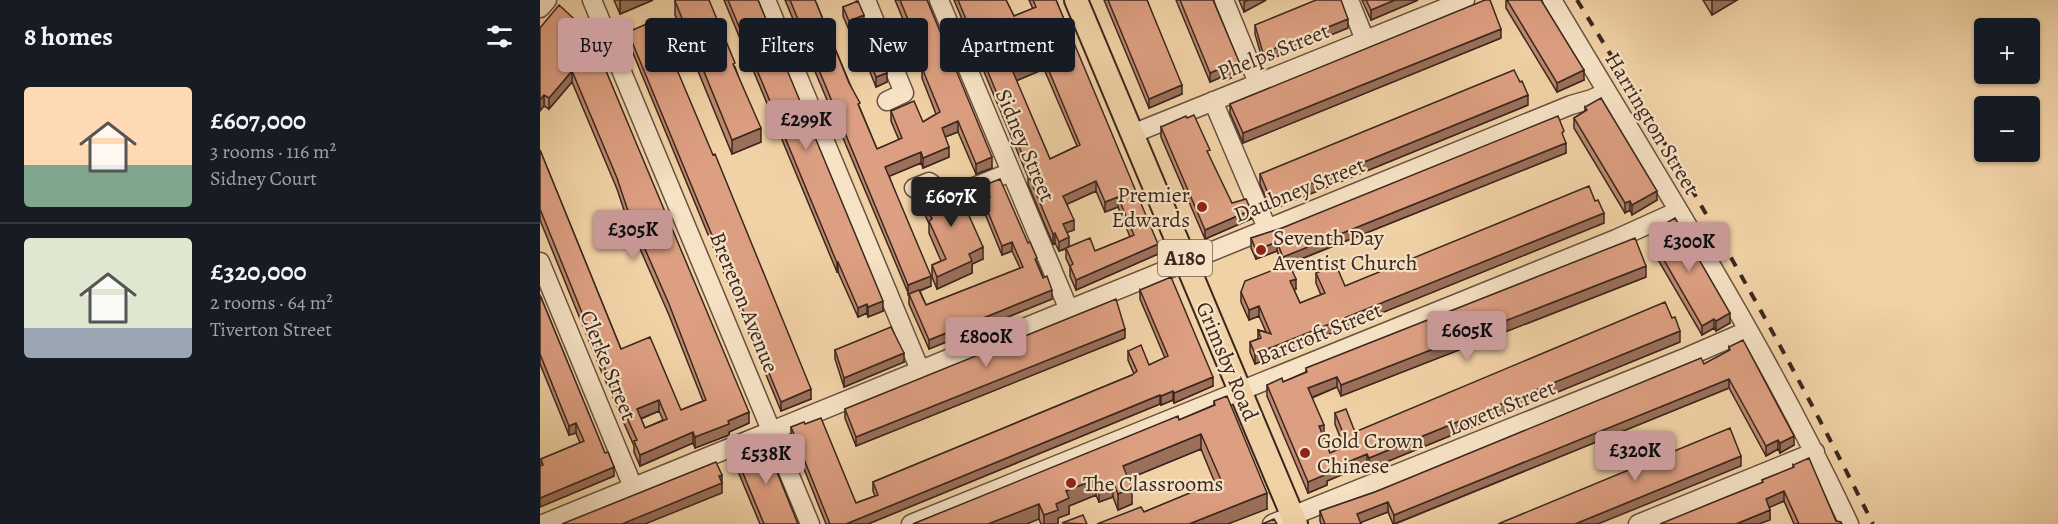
<!DOCTYPE html>
<meta charset="utf-8">
<style>
:root{--surface:#171b24;--page:#20242c;--text:#f1f3f6;--muted:#9ea1a6;--line:#363941;--accent:#c59692}
body{margin:0;font-family:Alegreya,serif;background:var(--page);color:var(--text);height:100vh;display:flex;flex-direction:column;font-size:22px;white-space:nowrap}
*{box-sizing:border-box;margin:0}
p{font-size:20px;color:var(--muted)}
.icon{flex:none;width:33px;height:33px;fill:none;stroke:currentColor;stroke-width:2;stroke-linecap:round;stroke-linejoin:round}
.map{position:relative;flex:1;overflow:hidden}
.details{display:flex;flex-direction:column;background:var(--surface);width:540px}
.details>*{flex:none}
.banner{position:absolute;left:18px;top:18px;width:570px;height:54px;display:flex;gap:12px}
.fabs{position:absolute;left:1434px;top:18px;display:grid;gap:12px}
.fabs a{display:grid;place-items:center;width:66px;height:66px;border-radius:6px;background:var(--surface);box-shadow:0 2px 4px #0004;font-size:30px}
.price{position:absolute;translate:-50% -51px;padding:0 14px;border-radius:6px;background:var(--accent);color:#111;font-size:20px;line-height:39px;filter:drop-shadow(0 2px 3px #0008)}
.price::after{content:'';position:absolute;left:50%;top:36px;width:18px;height:14px;margin-left:-9px;background:inherit;clip-path:polygon(0 0,100% 0,50% 100%)}
.price.active{background:#222;color:#fff}
ul{padding:0;list-style:none}
li{display:flex;align-items:center;gap:18px;height:150px;padding:0 24px}
li+li{border-top:2px solid var(--line)}
li span{display:grid;place-items:center;flex:none;width:168px;height:120px;border-radius:6px;color:#555}
li>.icon{margin-inline-start:auto}
span .icon{width:72px;height:72px;fill:#fffc;stroke-width:1}
li b{font-size:26px}
h2{display:flex;justify-content:space-between;align-items:center;height:72px;padding:0 24px;font-size:26px}
.chip{padding:0 21px;border-radius:6px;background:var(--surface);box-shadow:0 2px 4px #0004;font-size:21px;line-height:54px}
.chip.active{background:var(--accent);color:#111}
main{display:flex;flex:1;min-height:0}
.map>svg:first-child{display:block}
</style>
<main>
<section class="details">
<h2>8 homes<svg class="icon" aria-label="filters" viewBox="0 0 24 24"><path d="M4 7h16M4 17h16"/><circle cx="9" cy="7" r="2"/><circle cx="15" cy="17" r="2"/></svg></h2>
<ul>
<li><span style="background:linear-gradient(#ffd9b3 65%,#7fa58c 0)"><svg class="icon" aria-label="home" viewBox="0 0 24 24"><path d="M3 11l9-7 9 7M6 9v11h12V9"/></svg></span><div><b>£607,000</b><p>3 rooms · 116 m²</p><p>Sidney Court</p></div></li>
<li><span style="background:linear-gradient(#dfe7d0 75%,#9aa5b1 0)"><svg class="icon" aria-label="home" viewBox="0 0 24 24"><path d="M3 11l9-7 9 7M6 9v11h12V9"/></svg></span><div><b>£320,000</b><p>2 rooms · 64 m²</p><p>Tiverton Street</p></div></li>
</ul>
</section>
<div class="map">
<svg width="1518" height="524" viewBox="0 0 1518 524">
<rect width="100%" height="100%" fill="#f1d2a6"/>
<filter id="stains"><feTurbulence type="fractalNoise" baseFrequency=".00333" numOctaves="4"/><feColorMatrix values="0 0 0 0 .2 0 0 0 0 .09 0 0 0 0 .02 0 0 0 .5 -.17"/></filter>
<radialGradient id="worn" r=".72"><stop offset=".6" stop-color="#630" stop-opacity="0"/><stop offset="1" stop-color="#630" stop-opacity=".3"/></radialGradient>
<g fill="none" stroke-linecap="round" stroke-linejoin="round">
<defs>
<path id="minor" d="M52 0 270 524
M226 0 380 370
M326 0 364 93 347 101
M399 0 529 310
M684 0 718 83
M809 0 825 40
M1012 0C1114 172 1224 342 1309 524
M0 8 7 0
M322 51 343 42
M673 101 727 228
M592 134 925 0
M374 188 389 182 409 197 471 172
M0 262 93 487
M3 524 1031 105 1052 99 1067 92
M371 524 1076 239 1138 211
M732 524 1147 357 1207 331
M1098 524 1275 452"/>
<path id="major" d="M536 0 756 524"/>
</defs>
<use href="#minor" stroke="#685241" stroke-width="21"/>
<use href="#major" stroke="#3b271f" stroke-width="26"/>
<use href="#minor" stroke="#f6e2c5" stroke-width="18"/>
<use href="#major" stroke="#f1d2a6" stroke-width="22"/>
<path stroke="#3b271f" stroke-width="4" stroke-dasharray="10 10" stroke-linecap="butt" d="M1037 0C1077 65 1117 129 1155 195 1218 303 1277 412 1333 524"/>
</g>
<path fill="#be896f" stroke="#3b271f" stroke-width="1.5" fill-rule="evenodd" d="M74 0H113L80 14Z
M184 0H218L343 311 328 317 327 313 318 317 298 272H297Z
M245 0H275L337 149 359 140 351 121V111L383 122 396 114 382 78V68H383L355 0H387L452 168 436 174 418 132 405 137 409 157 383 168 381 163 349 176 391 286 380 291 386 305 480 268 472 251 462 255 443 209V200L447 198 445 195V185L497 262 512 299 389 349 369 304V295Z
M414 0H466L474 16 493 9 489 0H516L618 254 536 290 530 276V267L526 258V249L519 251 515 243 513 244 488 184V177ZM485 41 490 52 467 61 463 50ZM504 69 537 146 510 159 476 81ZM556 191 565 212 578 207 590 237 555 251 529 247 527 232 534 230 527 204Z
M564 0H607L642 94 609 108Z
M636 0H673L700 74 686 80 684 76 670 82Z
M699 0H726L704 12Z
M822 0H878L831 20Z
M966 0H1001L1044 80 1017 92 966 8Z
M1163 0H1197L1172 15Z
M135 1 195 67 221 142 192 154 135 15Z
M303 7 324 24 309 30 303 16Z
M715 25 808 28 723 62 715 34Z
M0 28 55 44 209 423 189 432V435L155 448 153 443 100 466 94 452V446L62 373 0 220V150L81 349 141 410 163 401 129 315 87 219 77 189 32 82 9 109 4 106ZM119 411 123 420 105 428 101 419Z
M88 32 271 399 241 411 88 41Z
M961 38 703 143 690 113V104Z
M330 62 347 82 336 87 330 72Z
M988 105 731 210 720 184V174Z
M1045 107 1117 200 1092 215 1090 210 1085 213 1034 128V118L1045 111Z
M621 127 692 203 711 219 665 239 621 137Z
M1024 139 1026 153 749 264 756 289 754 290 760 303 781 295 776 283V273L805 286 1064 223 715 364 710 352V342L718 339V330L726 332 719 316 709 320 701 302V292L743 266 737 251 716 259 711 248V238Z
M378 187 430 209 427 210 443 259 432 264V273L397 289 392 277V265L401 261 389 233V224L378 199Z
M1121 226 1190 323 1176 331 1174 328 1162 335 1110 246V236L1121 230Z
M1106 277 801 396 797 387 772 398 784 435 783 436 790 453 804 447 795 424V413L815 432 1140 342 829 469 827 464 787 481V485L768 493 727 396V385L743 382 766 372V368Z
M600 290 673 386 634 403 633 400 621 405 620 404 328 524H286L251 436V427L265 424 316 503 335 496 333 491V482L592 375 594 374 588 360V351L609 365 625 358 600 299Z
M0 295 74 476 0 507 1 459 40 443 36 433 29 435 0 364Z
M585 338 316 446 305 418V409Z
M1189 347 1254 445 1240 453 1238 449 1226 456 1189 388 855 524H853L848 512 821 522V524H781L780 521V511L835 492 1164 364 1189 351Z
M295 350 364 362 304 387 295 359Z
M674 401 727 509 604 512 675 483 661 449 588 479 592 504 578 510 573 497 559 502 556 495 529 506V514L518 518V524H501L499 519 373 524 639 420 674 405Z
M207 447 258 524H220L195 464V454L207 450Z
M1253 465 1296 521 1302 524H1254L1244 501 1229 507 1230 520 1222 480 1253 468Z"/>
<path fill="#9b6f5a" stroke="#3b271f" stroke-width="1.5" d="M82 0H113L80 14V1Z
M708 0H726L704 12V2Z
M855 0H878L831 20V10Z
M1172 0H1197L1172 15Z
M324 15V24L309 30V21Z
M808 19V28L723 62V53Z
M961 29V38L703 143V133Z
M485 32V41L460 51V42Z
M504 59V69L473 82V72Z
M700 64V74L686 80V70Z
M684 67V76L670 82V73Z
M1044 70V80L1017 92V83Z
M32 71V82L9 109V98Z
M347 73V82L336 87V77Z
M642 85V94L609 108V99Z
M4 95V106L0 111V100Z
M988 95V105L731 210V200Z
M418 121V132L402 138V128Z
M221 128V142L192 154V140Z
M1026 143V153L743 266V257Z
M409 147V157L383 168V158Z
M381 152V163L345 178V167Z
M452 157V168L436 174V164Z
M556 181V191L523 206V196Z
M1117 191V200L1092 215V205Z
M430 197V209L422 212V200Z
M578 197V207L565 212V202Z
M1090 201V210L1085 213V203Z
M711 210V219L665 239V230Z
M1064 213V223L715 364V354Z
M534 220V230L523 234V224Z
M515 233V243L513 244V234Z
M529 237V247L519 251V242Z
M472 242V251L462 255V246Z
M737 242V251L716 259V250Z
M618 244V254L536 290V280Z
M443 247V259L432 264V273L397 289V277L429 254Z
M298 262V272H297V263Z
M1106 266V277L801 396V385Z
M391 276V286L368 295V285Z
M756 279V289L750 291V281Z
M512 290V299L389 349V340Z
M343 301V311L328 317V307Z
M327 304V313L318 317V308Z
M719 306V316L709 320V310Z
M1190 313V323L1176 331V321Z
M1174 319V328L1162 335V326Z
M585 329V338L316 446V437Z
M1140 331V342L829 469V458Z
M364 353V362L304 387V378Z
M673 377V386L634 403V393Z
M797 377V387L768 399V388Z
M1189 379V388L854 524V515Z
M271 389V399L241 411V402Z
M633 391V400L621 405V396Z
M620 395V404L328 524H306Z
M119 400V411L97 420V409Z
M209 412V423L189 432V435L155 448V437L188 421Z
M36 423V433L29 435V426Z
M784 425V435L779 437V426Z
M153 432V443L100 466V455Z
M661 434V449L583 481V466Z
M1254 436V445L1240 453V443Z
M1238 440V449L1226 456V446Z
M827 454V464L787 481V485L768 493V482L786 471Z
M1201 456V466L1058 524H1035Z
M74 467V476L0 507V498Z
M182 475V493L105 524H82Z
M556 479V495L529 506V514L518 518V524H504V515L526 491Z
M573 481V497L559 502V487Z
M592 488V504L578 510V494Z
M1244 491V501L1226 509V499Z
M727 493V509L688 524H649Z
M848 502V512L817 524V514Z
M499 504V519L487 524H448Z
M1230 510V520L1219 524H1196Z"/>
<path fill="#dd9f81" stroke="#3b271f" stroke-width="1.5" fill-rule="evenodd" d="M135 0H169L195 63 193 64 221 128 192 140 135 1Z
M188 0H218L343 301 328 307 327 304 318 308 298 262 297 263Z
M250 0H275L309 83 320 103 318 104 337 149 362 138 351 111 374 101 383 122 400 112 382 68 387 66 360 0H387L452 157 436 164 418 121 402 128 409 147 383 158 381 152 345 167 391 276 368 285Z
M418 0H466L474 16 496 7 493 0H516L618 244 536 280 530 266 533 264 526 248 550 238 555 251 594 235 578 197 565 202 556 181 523 196 534 220 523 224 529 237 519 242 515 233 513 234 488 174 490 173ZM485 32 493 50 467 61 460 42ZM504 59 540 145 510 159 473 72Z
M568 0H607L642 85 609 99Z
M640 0H673L700 64 686 70 684 67 670 73Z
M776 0H801L808 19 723 53 715 25Z
M826 0H855L831 10Z
M945 0H950L961 29 703 133 690 104Z
M967 0H1001L1044 70 1017 83Z
M318 1 324 15 309 21 303 7Z
M19 5 55 38 53 40 209 412 188 421 189 424 155 437 153 432 100 455 94 441 97 440 62 362 0 209V150L81 349 110 337 141 410 166 400 129 304 87 208 77 178 32 71 9 98 4 95 0 100V28ZM119 400 127 419 105 428 97 409Z
M116 20 173 155 175 154 271 389 241 402 88 32Z
M341 58 347 73 336 77 330 62Z
M974 70 980 82 982 81 988 95 731 200 720 174Z
M1061 98 1117 191 1092 205 1090 201 1085 203 1034 118 1047 110 1045 107Z
M654 115 670 150 667 151 692 203 706 199 711 210 665 230 621 127 646 116 647 118Z
M1018 116 1024 131 1022 133 1026 143 743 257 737 242 716 250 711 238 742 228Z
M460 179 488 243 490 242 497 258 495 259 503 278 507 276 512 290 389 340 369 294 379 290 386 305 483 267 472 242 462 246 443 200 450 197 445 185Z
M387 183 395 189 398 195 401 193 408 196 427 190 430 197 422 200 443 247 429 254 432 261 397 277 392 265 406 259 389 221 392 219 378 187Z
M1049 186 1055 201 1058 200 1064 213 715 354 710 342 721 338 718 330 731 334 719 306 709 310 701 292 705 281 749 264 756 279 750 281 760 303 785 293 776 273 796 265 805 286Z
M1135 218 1190 313 1176 321 1174 319 1162 326 1110 236 1123 229 1121 226Z
M1095 238 1106 266 801 385 797 377 768 388 784 425 779 426 790 453 808 445 795 413 806 409 815 432 1125 302 1132 318 1135 317 1140 331 829 458 827 454 786 471 787 474 768 482 727 385 742 378 743 382 767 372 766 368Z
M631 277 673 377 634 393 633 391 621 396 620 395 306 524H290L251 427 264 422 265 424 281 418 316 503 338 495 333 482 592 375 597 371 588 351 601 345 609 365 628 356 600 290Z
M0 295 65 453 68 452 74 467 0 498V466L3 465 1 459 44 441 36 423 29 426 0 354Z
M576 299 585 329 316 437 305 409Z
M351 327 364 353 304 378 295 350Z
M1203 340 1254 436 1240 443 1238 440 1226 446 1189 379 854 515 848 502 817 514 821 524H785L780 511 835 492 1161 358 1164 364 1190 350 1189 347Z
M687 396 727 493 649 524H557L601 507 604 512 681 480 661 434 583 466 592 488 578 494 573 481 559 487 556 479 526 491 529 498 516 504 518 510 504 515 499 504 448 524H373L638 416 639 420 675 405 674 401Z
M1190 428 1201 456 1035 524H958Z
M224 440 258 524H224L195 454 208 450 207 447Z
M1269 458 1296 521 1301 522 1302 524H1259L1244 491 1226 499 1230 510 1196 524H1120L1223 482 1222 480 1254 467 1253 465Z
M176 462 182 475 179 476 182 483 82 524H22Z
M543 515 547 524 522 523Z
M734 519 737 524H722Z"/>
<g fill="#8f2418" stroke="#f6e2c5" stroke-width="2">
<circle cx="662" cy="207" r="6"/>
<circle cx="721" cy="250" r="6"/>
<circle cx="765" cy="453" r="6"/>
<circle cx="531" cy="483" r="6"/>
</g>
<g text-anchor="middle" stroke-width="4.5" stroke-linejoin="round" paint-order="stroke">
<rect fill="#f6e2c5" stroke="#735f51" stroke-width="1.5" x="618" y="240" width="54" height="36" rx="4.5"/>
<g font-size="21" font-weight="bold" fill="#3b271f">
<text x="645" y="265">A180</text>
</g>
<g font-size="22" fill="#3b271f" stroke="#f6e2c5">
<text transform="translate(733 51) rotate(-22)" y="8">Phelps Street</text>
<text transform="translate(1113 123) rotate(59)" y="8">Harrington Street</text>
<text transform="translate(486 145) rotate(67)" y="8">Sidney Street</text>
<text transform="translate(759 189) rotate(-22)" y="8">Daubney Street</text>
<text transform="translate(205 302) rotate(68)" y="8">Brereton Avenue</text>
<text transform="translate(779 333) rotate(-22)" y="8">Barcroft Street</text>
<text transform="translate(688 361) rotate(67)" y="8">Grimsby Road</text>
<text transform="translate(69 365) rotate(68)" y="8">Clerke Street</text>
<text transform="translate(961 407) rotate(-22)" y="8">Lovett Street</text>
</g>
<g font-size="22" fill="#3b271f" stroke="#f6e2c5" text-anchor="start">
<text x="650" y="202" text-anchor="end">Premier<tspan x="650" dy="25">Edwards</tspan></text>
<text x="733" y="245">Seventh Day<tspan x="733" dy="25">Aventist Church</tspan></text>
<text x="777" y="448">Gold Crown<tspan x="777" dy="25">Chinese</tspan></text>
<text x="543" y="491">The Classrooms</text>
</g>
</g>
<rect width="100%" height="100%" filter="url(#stains)"/>
<rect width="100%" height="100%" fill="url(#worn)"/>
</svg>
<div class="fabs">
<a>+</a>
<a>−</a>
</div>
<b class="price" style="left:266px;top:151px">£299K</b>
<b class="price active" style="left:411px;top:228px">£607K</b>
<b class="price" style="left:93px;top:261px">£305K</b>
<b class="price" style="left:1149px;top:273px">£300K</b>
<b class="price" style="left:927px;top:362px">£605K</b>
<b class="price" style="left:446px;top:368px">£800K</b>
<b class="price" style="left:1095px;top:482px">£320K</b>
<b class="price" style="left:226px;top:485px">£538K</b>
<div class="banner">
<a class="chip active">Buy</a>
<a class="chip">Rent</a>
<a class="chip">Filters</a>
<a class="chip">New</a>
<a class="chip">Apartment</a>
</div>
</div>
</main>
